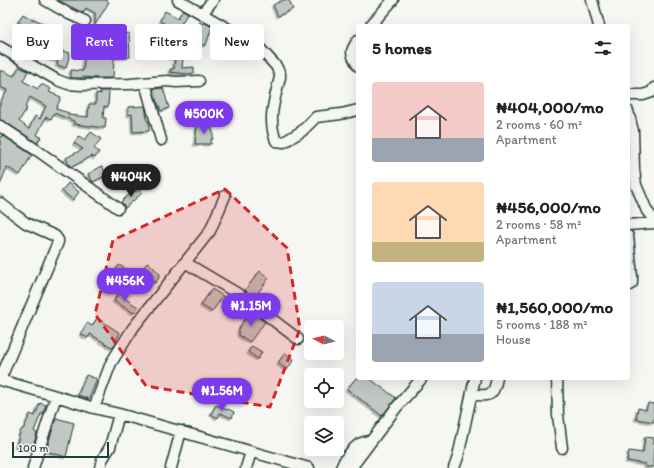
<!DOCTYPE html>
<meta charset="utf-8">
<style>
:root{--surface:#fff;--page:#f6f6f6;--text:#222;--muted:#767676;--accent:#7c3aed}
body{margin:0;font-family:Itim,sans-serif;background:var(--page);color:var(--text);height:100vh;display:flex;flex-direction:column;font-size:15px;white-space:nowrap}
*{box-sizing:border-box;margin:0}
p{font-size:13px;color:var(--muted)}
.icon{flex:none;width:22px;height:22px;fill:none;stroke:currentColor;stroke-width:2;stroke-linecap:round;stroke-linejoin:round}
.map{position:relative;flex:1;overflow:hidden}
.details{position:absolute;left:356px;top:24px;width:274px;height:356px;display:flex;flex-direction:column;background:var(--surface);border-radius:4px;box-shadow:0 4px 16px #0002}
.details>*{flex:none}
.hud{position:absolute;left:12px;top:24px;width:284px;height:36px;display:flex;gap:8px}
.needle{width:26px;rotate:277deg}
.buttons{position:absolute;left:304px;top:320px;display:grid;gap:8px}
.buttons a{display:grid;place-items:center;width:40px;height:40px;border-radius:4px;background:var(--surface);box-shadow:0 4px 16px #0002;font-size:20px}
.scale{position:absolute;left:12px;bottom:10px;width:97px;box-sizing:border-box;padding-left:4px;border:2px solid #1f3d34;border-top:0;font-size:11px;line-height:14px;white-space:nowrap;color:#1f3d34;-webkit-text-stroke:3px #f6f6f2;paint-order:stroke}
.price{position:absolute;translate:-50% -34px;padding:0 9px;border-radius:14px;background:var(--accent);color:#fff;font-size:13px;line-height:26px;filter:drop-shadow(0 1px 2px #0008)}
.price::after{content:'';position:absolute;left:50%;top:24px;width:12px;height:9px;margin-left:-6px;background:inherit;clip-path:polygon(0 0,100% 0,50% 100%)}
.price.on{background:#222;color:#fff}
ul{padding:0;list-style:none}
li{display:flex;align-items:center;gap:12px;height:100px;padding:0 16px}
li span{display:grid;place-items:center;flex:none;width:112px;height:80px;border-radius:4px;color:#555}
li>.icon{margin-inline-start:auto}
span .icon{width:48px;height:48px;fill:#fffc;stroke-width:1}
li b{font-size:17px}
h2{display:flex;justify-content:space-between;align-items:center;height:48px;padding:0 16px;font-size:17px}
.pill{padding:0 14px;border-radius:4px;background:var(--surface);box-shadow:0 4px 16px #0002;font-size:14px;line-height:36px}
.pill.on{background:var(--accent);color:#fff}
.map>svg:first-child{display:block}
</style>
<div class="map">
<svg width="654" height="468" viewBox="0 0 654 468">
<defs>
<filter id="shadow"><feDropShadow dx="-2" dy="2" stdDeviation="0" flood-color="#0004"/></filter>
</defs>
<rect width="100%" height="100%" fill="#f6f6f2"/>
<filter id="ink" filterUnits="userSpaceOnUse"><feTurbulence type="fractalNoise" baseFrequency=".025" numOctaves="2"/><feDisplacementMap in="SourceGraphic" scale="8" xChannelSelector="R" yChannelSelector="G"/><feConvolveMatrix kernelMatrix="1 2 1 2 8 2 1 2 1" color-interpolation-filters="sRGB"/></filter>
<g filter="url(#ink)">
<path fill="#c1c8c3" stroke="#1f3d34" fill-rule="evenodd" filter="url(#shadow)" d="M58 0H106L109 2 95 25V13L86 8 83 13Z
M283 0H289L293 9 278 16 273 5Z
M183 10 188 13 180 25 189 31 182 45 183 58 182 68 194 67V73L188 74 170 72V69H174L175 58H170V45L173 39 167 35 172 28 160 21 165 11 178 18Z
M23 14 33 20 34 19 50 26 44 37 49 39 48 42 60 47 59 50 70 53 66 68 57 65 58 61 44 57 46 52 32 47 33 45 19 39 25 26 18 22Z
M200 22 203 24 204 22 212 27 206 45H192L193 31H196Z
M86 31 93 32V36L100 37V40L112 39V35L129 33 130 57 114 58 113 78H95L82 77 81 78H71V70L83 71 85 50H80L81 32 86 33Z
M19 67 28 71 23 81 38 89 41 84 51 89 49 92 61 97 56 109 69 113 68 115 88 117 89 104H96V93L101 94V91H109L108 107 104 106 103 118H106L105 128 74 124V121L54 113 51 119 46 117 37 135 41 137 37 143 4 121 0 120V102L6 93 7 90 0 87V73L1 70 14 76ZM30 97 46 106 40 119 35 116 29 129 19 121 27 108 25 107Z
M163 88 169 108 161 111 158 103H157L153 89Z
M145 106 146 112 147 121H149V131L133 132 132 114 128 115V107Z
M197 125 212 126V131H213V139H211V144H195Z
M91 132 101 139 94 148 99 152 95 158 92 156 72 167 69 165 66 158 83 149 74 143 79 136 85 140Z
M2 135 32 155 20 175 7 167 0 185V140Z
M102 166 107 175 93 182 88 174Z
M68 183 79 192 73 200 62 191Z
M139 189 142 193 124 209V205L121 202 134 190 136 192Z
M148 262 160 274 158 277 159 278 155 283 153 281 148 287 136 276Z
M119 265 130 271 124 281 116 277 113 275Z
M260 271 269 278 254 298 245 290Z
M212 289 223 296 212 312 201 305Z
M120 290 126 294 124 298 138 307 134 313 114 301Z
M252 314H254L265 322 250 342 239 335V329L244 320 246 319 248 320Z
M97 318 120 333 116 340H117L113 348 90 334 88 338 81 334 87 323 92 326Z
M252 346 262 352 258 359 248 352Z
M285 353 294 359 287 370 278 363Z
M86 375 97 379 89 399 78 395Z
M356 378H369L396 398 382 416 347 389Z
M40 403 46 405 43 414H41L34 431 37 433 32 450 16 446 21 430H22L23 428H24L30 414 35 416Z
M648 403 654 404V422L636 419 638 408 646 410Z
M216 405 227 410 228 409 234 412 232 418 220 413 218 418 211 414Z
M56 418 74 423 66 457 46 451Z
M645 437 654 438 653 467H645V464L627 461 629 451 643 453Z"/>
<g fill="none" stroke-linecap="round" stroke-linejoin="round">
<defs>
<path id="minor" d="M45 0 69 14 85 21
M178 0 244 38 255 43 276 66 280 74V77C275 99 267 118 276 141L284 142 302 131 316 117 341 114 358 110
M592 0 599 26
M202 14 213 0
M370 26 393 0
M358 40C349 53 351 53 358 66
M0 47 57 80 68 84 81 85 130 84 167 81 176 82 199 81
M145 83 161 140
M628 95H643L652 92 654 88
M628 111 633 131 634 170 636 185 647 211 654 220
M0 126 38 151 118 208
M0 203 14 214 26 223 55 236 58 240V242L0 380
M628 225 654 223
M628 236 632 277V283L628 286
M186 263 240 295 298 339
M557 378 558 415 562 448
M0 380 56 396 94 408 119 414 309 468
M472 395C490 395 493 398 497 378
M94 408 111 363 133 328 210 231 225 196
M33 468 56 396
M100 468 102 460 110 447 119 414
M171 468 181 431
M246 468 251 452
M341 468C344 459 352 449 359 444 363 442 368 441 372 440
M351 468 396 408 422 378
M454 468 458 457 475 378"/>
</defs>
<use href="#minor" stroke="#1f3d34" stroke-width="13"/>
<use href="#minor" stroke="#f6f6f2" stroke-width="10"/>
</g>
</g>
<path fill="#d62828" fill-opacity="0.2" stroke="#d62828" stroke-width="3" stroke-dasharray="8 5" stroke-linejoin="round" d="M225 189 287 248 300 329 270 407 146 386 95 314 113 240Z"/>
</svg>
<div class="buttons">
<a><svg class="needle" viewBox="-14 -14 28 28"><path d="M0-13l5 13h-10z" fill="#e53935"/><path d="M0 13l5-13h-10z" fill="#767676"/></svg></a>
<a><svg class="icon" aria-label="locate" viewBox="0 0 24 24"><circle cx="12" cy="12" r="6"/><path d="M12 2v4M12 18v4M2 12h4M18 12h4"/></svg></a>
<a><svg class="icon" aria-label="layers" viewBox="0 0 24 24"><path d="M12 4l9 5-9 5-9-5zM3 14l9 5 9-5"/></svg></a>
</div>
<div class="scale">100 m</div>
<b class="price" style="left:204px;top:135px">₦500K</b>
<b class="price on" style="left:131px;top:198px">₦404K</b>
<b class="price" style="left:125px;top:302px">₦456K</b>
<b class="price" style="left:251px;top:327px">₦1.15M</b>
<b class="price" style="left:222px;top:412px">₦1.56M</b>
<div class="hud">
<a class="pill">Buy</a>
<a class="pill on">Rent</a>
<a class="pill">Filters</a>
<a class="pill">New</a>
</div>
<section class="details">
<h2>5 homes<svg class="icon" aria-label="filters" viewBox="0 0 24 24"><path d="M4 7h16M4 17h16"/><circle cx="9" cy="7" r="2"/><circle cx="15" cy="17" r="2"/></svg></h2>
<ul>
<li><span style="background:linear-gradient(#f6c9c9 70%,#9aa5b1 0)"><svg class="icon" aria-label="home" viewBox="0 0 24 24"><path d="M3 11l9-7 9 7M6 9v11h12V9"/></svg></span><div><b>₦404,000/mo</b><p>2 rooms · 60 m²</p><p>Apartment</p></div></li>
<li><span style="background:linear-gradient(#ffd9b3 75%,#c2b280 0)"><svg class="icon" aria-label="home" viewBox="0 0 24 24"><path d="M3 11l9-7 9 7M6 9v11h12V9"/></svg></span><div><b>₦456,000/mo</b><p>2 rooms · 58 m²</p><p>Apartment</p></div></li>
<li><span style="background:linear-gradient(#c9d6e8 65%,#9aa5b1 0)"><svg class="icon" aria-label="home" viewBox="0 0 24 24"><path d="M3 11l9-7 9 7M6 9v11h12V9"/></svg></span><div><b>₦1,560,000/mo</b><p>5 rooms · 188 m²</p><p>House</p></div></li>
</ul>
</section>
</div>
